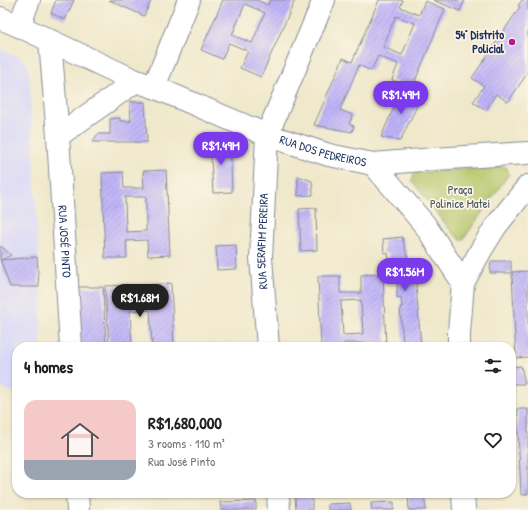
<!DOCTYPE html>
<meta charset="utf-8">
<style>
:root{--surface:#fff;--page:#f6f6f6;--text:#202124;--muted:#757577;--line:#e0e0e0;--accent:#7c3aed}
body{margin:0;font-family:"Patrick Hand",sans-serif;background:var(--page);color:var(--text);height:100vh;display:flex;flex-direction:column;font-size:15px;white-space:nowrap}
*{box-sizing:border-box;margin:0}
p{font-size:13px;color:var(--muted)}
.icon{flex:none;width:22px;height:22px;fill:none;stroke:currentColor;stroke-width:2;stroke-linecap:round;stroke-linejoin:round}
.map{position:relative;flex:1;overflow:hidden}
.details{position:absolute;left:12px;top:342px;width:504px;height:156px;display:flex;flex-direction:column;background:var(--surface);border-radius:16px;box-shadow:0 1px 3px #0004}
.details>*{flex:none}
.price{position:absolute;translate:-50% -34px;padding:0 9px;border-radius:14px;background:var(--accent);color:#fff;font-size:13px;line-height:26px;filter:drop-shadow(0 1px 2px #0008)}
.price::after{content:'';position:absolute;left:50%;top:24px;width:12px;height:9px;margin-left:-6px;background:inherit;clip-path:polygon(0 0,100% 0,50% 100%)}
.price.current{background:#222;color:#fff}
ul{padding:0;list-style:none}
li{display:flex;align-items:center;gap:12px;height:100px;padding:0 12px}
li+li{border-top:1px solid var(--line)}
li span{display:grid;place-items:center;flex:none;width:112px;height:80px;border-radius:12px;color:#555}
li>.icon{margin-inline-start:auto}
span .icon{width:48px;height:48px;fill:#fffc;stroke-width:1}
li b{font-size:17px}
h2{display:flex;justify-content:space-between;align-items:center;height:48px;padding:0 12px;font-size:17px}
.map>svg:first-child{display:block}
</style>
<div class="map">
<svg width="528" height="510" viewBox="0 0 528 510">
<defs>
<pattern id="building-hatch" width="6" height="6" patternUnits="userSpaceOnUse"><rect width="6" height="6" fill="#bfb4f9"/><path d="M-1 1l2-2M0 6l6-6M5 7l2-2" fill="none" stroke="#9a93cd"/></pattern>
</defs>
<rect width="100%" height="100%" fill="#fcf5e5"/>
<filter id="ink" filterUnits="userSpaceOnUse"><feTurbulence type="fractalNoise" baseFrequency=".025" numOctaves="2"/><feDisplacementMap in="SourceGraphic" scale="8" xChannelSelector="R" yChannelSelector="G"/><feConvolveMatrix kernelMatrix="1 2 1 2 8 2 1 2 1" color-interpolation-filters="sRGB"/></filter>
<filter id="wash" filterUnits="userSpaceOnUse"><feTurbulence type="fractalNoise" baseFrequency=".012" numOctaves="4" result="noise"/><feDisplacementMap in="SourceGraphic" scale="16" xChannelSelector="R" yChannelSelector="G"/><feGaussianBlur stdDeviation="0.9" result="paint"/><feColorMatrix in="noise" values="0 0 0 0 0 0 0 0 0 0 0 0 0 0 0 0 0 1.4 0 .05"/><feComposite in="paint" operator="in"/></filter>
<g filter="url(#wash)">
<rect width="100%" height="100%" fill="#efe8cb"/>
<path fill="#d7d7f8" d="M0 49 18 57 27 63 29 72 41 300V347H17V394L0 387Z"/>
<path fill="#b3c568" stroke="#677a63" d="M502 166 507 168 509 174 462 241 451 231 412 181 414 173Z"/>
<g id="blocks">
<path fill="url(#building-hatch)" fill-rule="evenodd" d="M56 0H74L65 20 51 13Z
M109 0H150L151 1 144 16Z
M223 0H257L268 5 270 0H295L261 77 240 68 248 51 229 43 222 59 201 50ZM245 4 265 13 252 43 232 35Z
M379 0H403L400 7 419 15 425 1 445 9 412 88 392 80 398 64 378 56 371 71 359 65 340 110 353 115 349 124 354 126 352 132 314 125 343 58 352 62ZM396 16 415 23 402 55 383 47Z
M433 0H465L460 11Z
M522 0H528V72L508 102 496 94 486 110 473 102 484 86 472 78 520 7 518 6Z
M402 89 422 96 400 141 381 137Z
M130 102H145L147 142H92L98 134H110V119L120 118V121H131Z
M230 139 232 192 213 193 210 141Z
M166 170 170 255 148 256 147 240 126 241 127 258H105L102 173 123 172 124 188H144L143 171ZM125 197H146V231L126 232Z
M298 176 312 181 313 195 298 196Z
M316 208 317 250 301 251 299 209Z
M402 237 407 255 415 272 421 347H400V344H403L400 307H402L401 297 397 298V272L408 271 405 262 390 265 388 253H384L383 239Z
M236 245 237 269 217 270 216 246Z
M1 246 11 255 1 260 37 257 39 287H10L0 259V248Z
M491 261H511V273H490Z
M528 271V357L516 358 512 272Z
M383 274 386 347H364V343H344L343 347H321L318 276H340V293H361V275ZM361 300 363 334 343 335 341 301Z
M171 283 174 347H109L105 286 128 285 129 303 150 301 149 285ZM150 310 152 345H132L130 311Z
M78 287H103L106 347H79Z
M521 366 525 384H511V367Z
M517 409H528V494L521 495Z
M408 493H424L426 510H409Z
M295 497H312V510H296Z
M256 501V510H221L220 502Z
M394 502V510H372L371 503Z
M350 503 351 510H328V504Z"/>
</g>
</g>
<g filter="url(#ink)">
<use href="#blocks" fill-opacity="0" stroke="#858c94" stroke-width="1"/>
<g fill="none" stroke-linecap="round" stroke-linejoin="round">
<defs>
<g id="minor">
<path id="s1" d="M0 18 19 26 136 81 154 87 267 135 329 155 373 164 434 159 528 153"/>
<path d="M19 26 29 0"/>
<path id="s2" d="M50 41 58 136 71 347"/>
<path d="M154 87 189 0"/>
<path d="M58 136 136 81"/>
<path d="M373 164 425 225 463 283"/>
<path id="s3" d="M268 347 261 258 267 135 324 0"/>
<path d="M459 347V333L463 283 481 250 496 226 528 186"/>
<path d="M77 493 78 510"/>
<path d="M278 493 279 510"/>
<path d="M463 493 464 510"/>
</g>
</defs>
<use href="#minor" stroke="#858c94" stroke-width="24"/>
<use href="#minor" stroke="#fff" stroke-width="22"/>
</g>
</g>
<circle fill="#b5179e" stroke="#fcf5e5" stroke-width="1.5" cx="512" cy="42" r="4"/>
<g text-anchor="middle" stroke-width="3.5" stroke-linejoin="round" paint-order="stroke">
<g font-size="12" font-weight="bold" fill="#1b2f5e" stroke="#fcf5e5" text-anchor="end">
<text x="504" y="39">54° Distrito<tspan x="504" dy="14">Policial</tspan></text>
</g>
<g font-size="12" fill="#1b2f5e" stroke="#fcf5e5">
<text dy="4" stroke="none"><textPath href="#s1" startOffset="350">RUA DOS PEDREIROS</textPath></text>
<text dy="4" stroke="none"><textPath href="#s3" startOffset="106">RUA SERAFIM PEREIRA</textPath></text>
<text dy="4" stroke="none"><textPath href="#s2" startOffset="201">RUA JOSÉ PINTO</textPath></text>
</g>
<g font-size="12" fill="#415460" stroke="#fcf5e5">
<text x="460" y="194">Praça<tspan x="460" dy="14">Polinice Matei</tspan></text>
</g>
</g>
</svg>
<b class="price" style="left:401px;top:115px">R$1.49M</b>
<b class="price" style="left:221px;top:166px">R$1.49M</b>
<b class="price" style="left:405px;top:292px">R$1.56M</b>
<b class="price current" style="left:140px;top:318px">R$1.68M</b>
<section class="details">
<h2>4 homes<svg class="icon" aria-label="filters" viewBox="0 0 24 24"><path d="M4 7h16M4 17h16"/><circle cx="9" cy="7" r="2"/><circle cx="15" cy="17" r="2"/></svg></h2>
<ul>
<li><span style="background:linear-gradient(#f6c9c9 75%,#9aa5b1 0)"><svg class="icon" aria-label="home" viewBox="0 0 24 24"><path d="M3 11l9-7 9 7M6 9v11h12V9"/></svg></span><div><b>R$1,680,000</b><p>3 rooms · 110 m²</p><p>Rua José Pinto</p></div><svg class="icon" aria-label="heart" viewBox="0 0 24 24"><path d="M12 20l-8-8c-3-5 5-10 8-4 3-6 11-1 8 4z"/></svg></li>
</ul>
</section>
</div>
